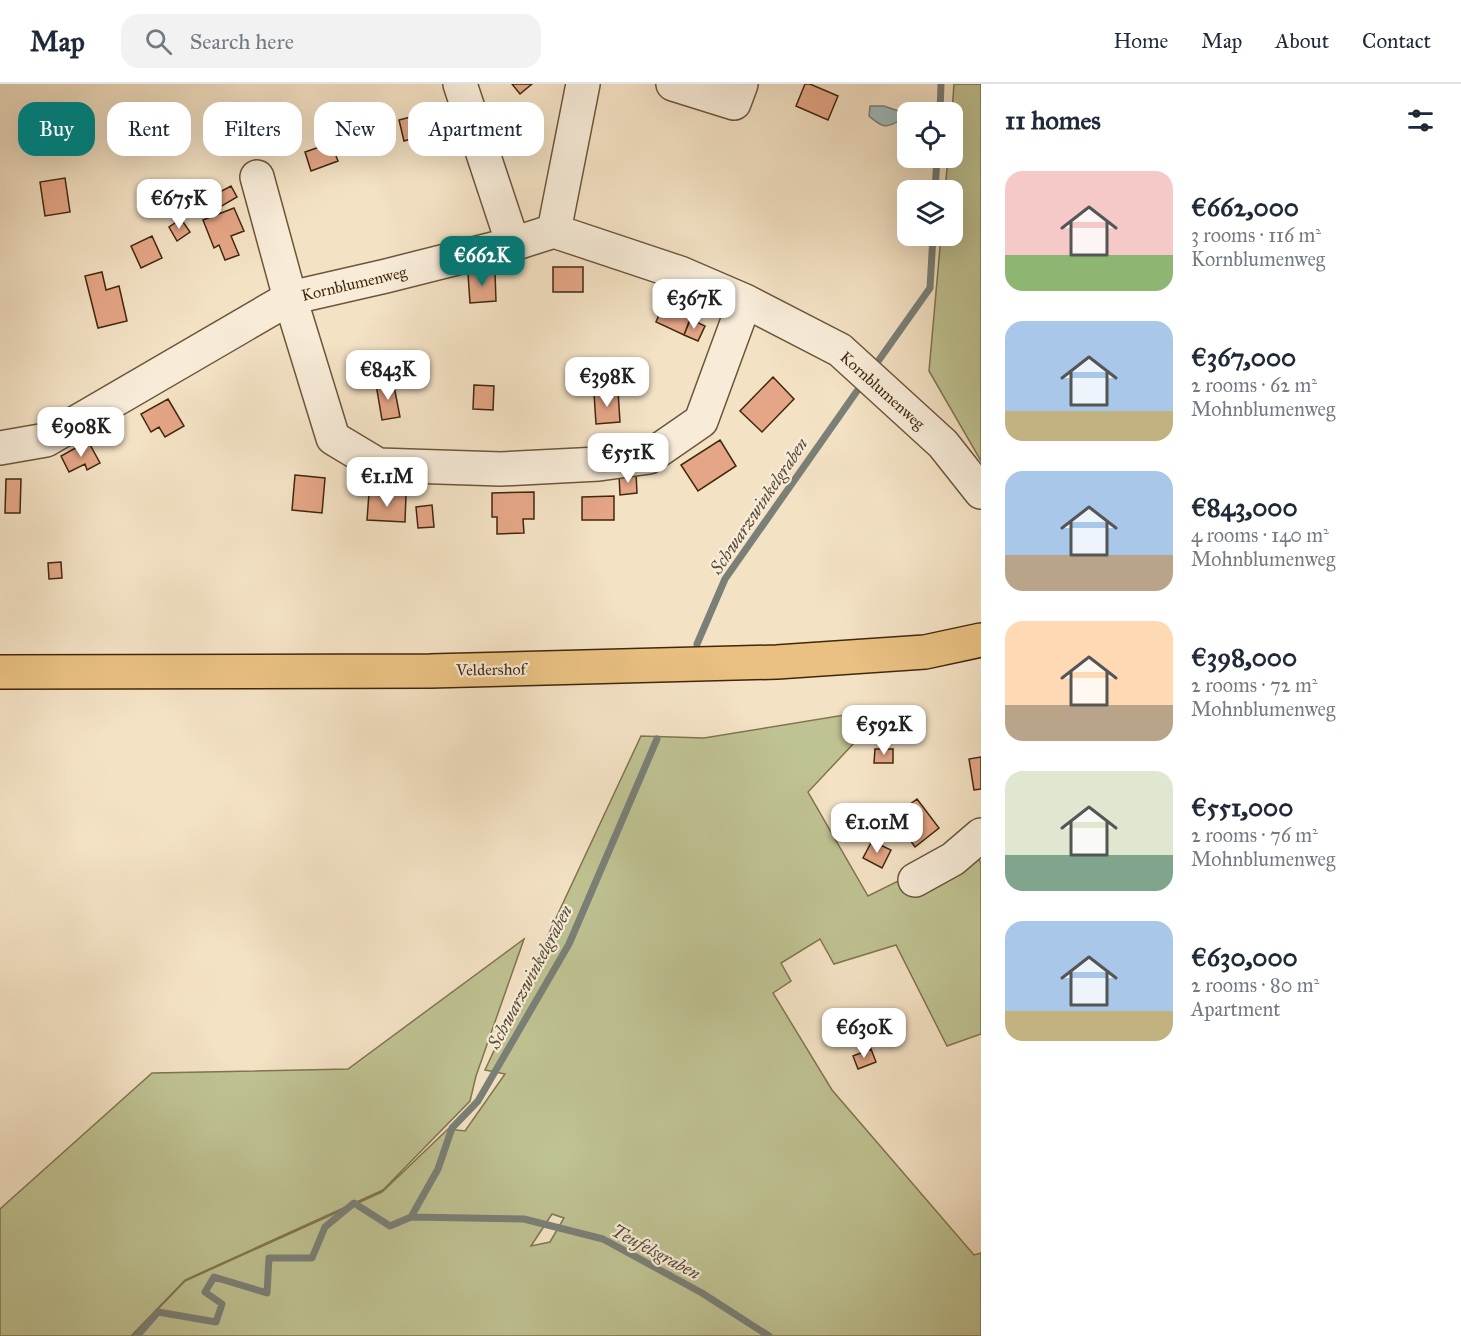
<!DOCTYPE html>
<meta charset="utf-8">
<style>
:root{--surface:#fff;--page:#f2f2f3;--text:#1f2937;--muted:#747a83;--line:#e0e1e3;--accent:#0f766e}
body{margin:0;font-family:"IM FELL Great Primer",serif;background:var(--page);color:var(--text);height:100vh;display:flex;flex-direction:column;font-size:22px;white-space:nowrap}
*{box-sizing:border-box;margin:0}
p{font-size:20px;color:var(--muted)}
.icon{flex:none;width:33px;height:33px;fill:none;stroke:currentColor;stroke-width:2;stroke-linecap:round;stroke-linejoin:round}
.map{position:relative;flex:1;overflow:hidden}
.drawer{display:flex;flex-direction:column;background:var(--surface);width:480px}
.drawer>*{flex:none}
.top-card{position:absolute;left:18px;top:18px;width:570px;height:54px;display:flex;gap:12px}
.controls{position:absolute;left:897px;top:18px;display:grid;gap:12px}
.controls a{display:grid;place-items:center;width:66px;height:66px;border-radius:12px;background:var(--surface);box-shadow:0 6px 24px #0002;font-size:30px}
.price{position:absolute;translate:-50% -51px;padding:0 14px;border-radius:12px;background:#fff;color:#222;font-size:20px;line-height:39px;filter:drop-shadow(0 2px 3px #0008)}
.price::after{content:'';position:absolute;left:50%;top:36px;width:18px;height:14px;margin-left:-9px;background:inherit;clip-path:polygon(0 0,100% 0,50% 100%)}
.price.on{background:var(--accent);color:#fff}
ul{padding:0;list-style:none}
li{display:flex;align-items:center;gap:18px;height:150px;padding:0 24px}
li span{display:grid;place-items:center;flex:none;width:168px;height:120px;border-radius:18px;color:#555}
li>.icon{margin-inline-start:auto}
span .icon{width:72px;height:72px;fill:#fffc;stroke-width:1}
li b{font-size:26px}
h2{display:flex;justify-content:space-between;align-items:center;height:72px;padding:0 24px;font-size:26px}
.tag{padding:0 21px;border-radius:18px;background:var(--surface);box-shadow:0 6px 24px #0002;font-size:21px;line-height:54px}
.tag.on{background:var(--accent);color:#fff}
header{display:flex;align-items:center;gap:36px;box-sizing:border-box;height:84px;padding:0 30px;background:var(--surface);border-bottom:2px solid var(--line)}
header strong{font-size:28px}
nav{display:flex;gap:33px;margin-inline-start:auto;font-size:21px}
.search{width:420px;height:54px;background:var(--page);display:flex;align-items:center;gap:15px;box-sizing:border-box;padding:0 21px;border-radius:18px;color:var(--muted);font-size:22px}
main{display:flex;flex:1;min-height:0}
.map>svg:first-child{display:block}
</style>
<header>
<strong>Map</strong>
<div class="search"><svg class="icon" aria-label="search" viewBox="0 0 24 24"><circle cx="10" cy="10" r="6"/><path d="M15 15l6 6"/></svg>Search here</div>
<nav><a>Home</a><a>Map</a><a>About</a><a>Contact</a></nav>
</header>
<main>
<div class="map">
<svg width="981" height="1252" viewBox="0 0 981 1252">
<rect width="100%" height="100%" fill="#f4e2c5"/>
<filter id="stains"><feTurbulence type="fractalNoise" baseFrequency=".00333" numOctaves="4"/><feColorMatrix values="0 0 0 0 .2 0 0 0 0 .09 0 0 0 0 .02 0 0 0 .5 -.17"/></filter>
<radialGradient id="worn" r=".72"><stop offset=".6" stop-color="#630" stop-opacity="0"/><stop offset="1" stop-color="#630" stop-opacity=".3"/></radialGradient>
<path fill="#bfc292" stroke="#80754e" stroke-width="1.5" fill-rule="evenodd" d="M954 0H981V377L929 287 941 152H952V106H945L948 74H952V28Z
M887 624 808 708 868 812 973 760 981 780V950L947 962 896 861 834 880 820 855 781 879 791 897 773 909 832 1006 974 1171 981 1169V1252H132L185 1197 382 1108 448 1045 465 1047 505 990 485 986 641 652 704 654ZM552 1130 564 1134 550 1158 531 1162Z
M524 855 476 992 470 1017 383 1106 185 1196 131 1252H0V1125L152 989 348 985Z"/>
<path fill="#a1bbbf" stroke="#7a8077" stroke-width="1.5" d="M870 22H884L907 30V38L900 36C885 46 881 42 869 32Z"/>
<g fill="none" stroke-linecap="round" stroke-linejoin="round">
<path stroke="#7a8077" stroke-width="7" d="M940 28 941 0
M935 106 937 74
M879 276 930 204 933 152
M697 560 725 495 857 307
M411 1133 438 1085 452 1044 478 1017 569 860 657 655
M137 1252 158 1228 216 1238 222 1220 205 1208 214 1193 267 1209 269 1174H312L325 1143 354 1119 390 1142 411 1133 524 1135 603 1155 702 1209 769 1252"/>
</g>
<path fill="#e5a687" stroke="#40280b" stroke-width="1.5" d="M512 0H532L520 10Z
M805 0H810L838 12 828 36 796 22Z
M426 29 432 49 404 57 399 36Z
M331 59 338 77 311 87 305 68Z
M65 94 70 128 45 132 40 98Z
M231 102 237 113 220 123 214 111Z
M234 124 244 147 231 152 239 171 225 176 219 161 214 164 203 136Z
M181 135 190 148 177 157 169 143Z
M152 152 162 174 141 184 131 162Z
M553 183H583V208H553Z
M102 188 106 206 119 202 127 237 98 244 85 192Z
M495 188 496 217 470 219 468 190Z
M668 210 696 222 684 251 656 238Z
M690 235 705 242 698 257 684 251Z
M773 293 794 315 762 348 740 327Z
M393 297 400 333 382 336 376 300Z
M474 301 494 302 493 326 473 325Z
M618 307 620 338 596 340 594 309Z
M168 315 184 342 165 353 159 343 151 348 141 330Z
M720 356 736 382 698 407 681 381Z
M88 357 100 379 87 386 85 380 69 388 61 372Z
M636 389 637 409 620 411 619 390Z
M295 391 325 394 322 429 292 426Z
M6 395H21L20 429H5Z
M534 408V435H523L524 449 497 450V433H492V409Z
M369 409 406 411 405 438 367 436Z
M614 412V436H582V413Z
M432 421 434 443 418 444 416 423Z
M61 478 62 494 49 495 48 479Z
M875 665H893V679H874Z
M981 673V705L974 706 969 675Z
M917 715 939 744 915 763 893 733Z
M872 757 891 766 882 784 863 774Z
M871 965 876 978 858 985 853 972Z"/>
<g fill="none" stroke-linecap="round" stroke-linejoin="round">
<defs>
<path id="minor" d="M460 0 513 160
M673 0 734 19 741 0
M257 93 290 214 333 354 378 381 501 385 599 380 649 373 701 337 745 217
M554 147 583 0
M0 364 46 356 290 214 386 192 513 160 554 147 680 189 745 217 840 266 943 360 981 408
M915 796 953 775 981 751"/>
<path id="major" d="M0 588 430 587 777 578 925 568 981 556"/>
</defs>
<use href="#minor" stroke="#6d563a" stroke-width="36"/>
<use href="#major" stroke="#40280b" stroke-width="36"/>
<use href="#minor" stroke="#f8ecd9" stroke-width="33"/>
<use href="#major" stroke="#eac182" stroke-width="33"/>
</g>
<g text-anchor="middle" stroke-width="4.5" stroke-linejoin="round" paint-order="stroke">
<g font-size="16" fill="#40280b" stroke="#f8ecd9">
<text transform="translate(354 199) rotate(-13)" y="6">Kornblumenweg</text>
<text transform="translate(883 306) rotate(42)" y="6">Kornblumenweg</text>
<text transform="translate(491 585) rotate(-1)" y="6">Veldershof</text>
</g>
<g font-size="18" font-style="italic" fill="#584d38" stroke="#f8ecd9">
<text transform="translate(759 422) rotate(-56)" y="6">Schwarzwinkelgraben</text>
<text transform="translate(530 893) rotate(-62)" y="6">Schwarzwinkelgraben</text>
<text transform="translate(656 1168) rotate(28)" y="6">Teufelsgraben</text>
</g>
</g>
<rect width="100%" height="100%" filter="url(#stains)"/>
<rect width="100%" height="100%" fill="url(#worn)"/>
</svg>
<div class="controls">
<a><svg class="icon" aria-label="locate" viewBox="0 0 24 24"><circle cx="12" cy="12" r="6"/><path d="M12 2v4M12 18v4M2 12h4M18 12h4"/></svg></a>
<a><svg class="icon" aria-label="layers" viewBox="0 0 24 24"><path d="M12 4l9 5-9 5-9-5zM3 14l9 5 9-5"/></svg></a>
</div>
<b class="price" style="left:179px;top:146px">€675K</b>
<b class="price on" style="left:482px;top:203px">€662K</b>
<b class="price" style="left:694px;top:246px">€367K</b>
<b class="price" style="left:388px;top:317px">€843K</b>
<b class="price" style="left:607px;top:324px">€398K</b>
<b class="price" style="left:81px;top:374px">€908K</b>
<b class="price" style="left:628px;top:400px">€551K</b>
<b class="price" style="left:387px;top:424px">€1.1M</b>
<b class="price" style="left:884px;top:672px">€592K</b>
<b class="price" style="left:877px;top:770px">€1.01M</b>
<b class="price" style="left:864px;top:975px">€630K</b>
<div class="top-card">
<a class="tag on">Buy</a>
<a class="tag">Rent</a>
<a class="tag">Filters</a>
<a class="tag">New</a>
<a class="tag">Apartment</a>
</div>
</div>
<section class="drawer">
<h2>11 homes<svg class="icon" aria-label="filters" viewBox="0 0 24 24"><path d="M4 7h16M4 17h16"/><circle cx="9" cy="7" r="2"/><circle cx="15" cy="17" r="2"/></svg></h2>
<ul>
<li><span style="background:linear-gradient(#f6c9c9 70%,#8fb573 0)"><svg class="icon" aria-label="home" viewBox="0 0 24 24"><path d="M3 11l9-7 9 7M6 9v11h12V9"/></svg></span><div><b>€662,000</b><p>3 rooms · 116 m²</p><p>Kornblumenweg</p></div></li>
<li><span style="background:linear-gradient(#a9c7e8 75%,#c2b280 0)"><svg class="icon" aria-label="home" viewBox="0 0 24 24"><path d="M3 11l9-7 9 7M6 9v11h12V9"/></svg></span><div><b>€367,000</b><p>2 rooms · 62 m²</p><p>Mohnblumenweg</p></div></li>
<li><span style="background:linear-gradient(#a9c7e8 70%,#b9a48a 0)"><svg class="icon" aria-label="home" viewBox="0 0 24 24"><path d="M3 11l9-7 9 7M6 9v11h12V9"/></svg></span><div><b>€843,000</b><p>4 rooms · 140 m²</p><p>Mohnblumenweg</p></div></li>
<li><span style="background:linear-gradient(#ffd9b3 70%,#b9a48a 0)"><svg class="icon" aria-label="home" viewBox="0 0 24 24"><path d="M3 11l9-7 9 7M6 9v11h12V9"/></svg></span><div><b>€398,000</b><p>2 rooms · 72 m²</p><p>Mohnblumenweg</p></div></li>
<li><span style="background:linear-gradient(#dfe7d0 70%,#7fa58c 0)"><svg class="icon" aria-label="home" viewBox="0 0 24 24"><path d="M3 11l9-7 9 7M6 9v11h12V9"/></svg></span><div><b>€551,000</b><p>2 rooms · 76 m²</p><p>Mohnblumenweg</p></div></li>
<li><span style="background:linear-gradient(#a9c7e8 75%,#c2b280 0)"><svg class="icon" aria-label="home" viewBox="0 0 24 24"><path d="M3 11l9-7 9 7M6 9v11h12V9"/></svg></span><div><b>€630,000</b><p>2 rooms · 80 m²</p><p>Apartment</p></div></li>
</ul>
</section>
</main>
